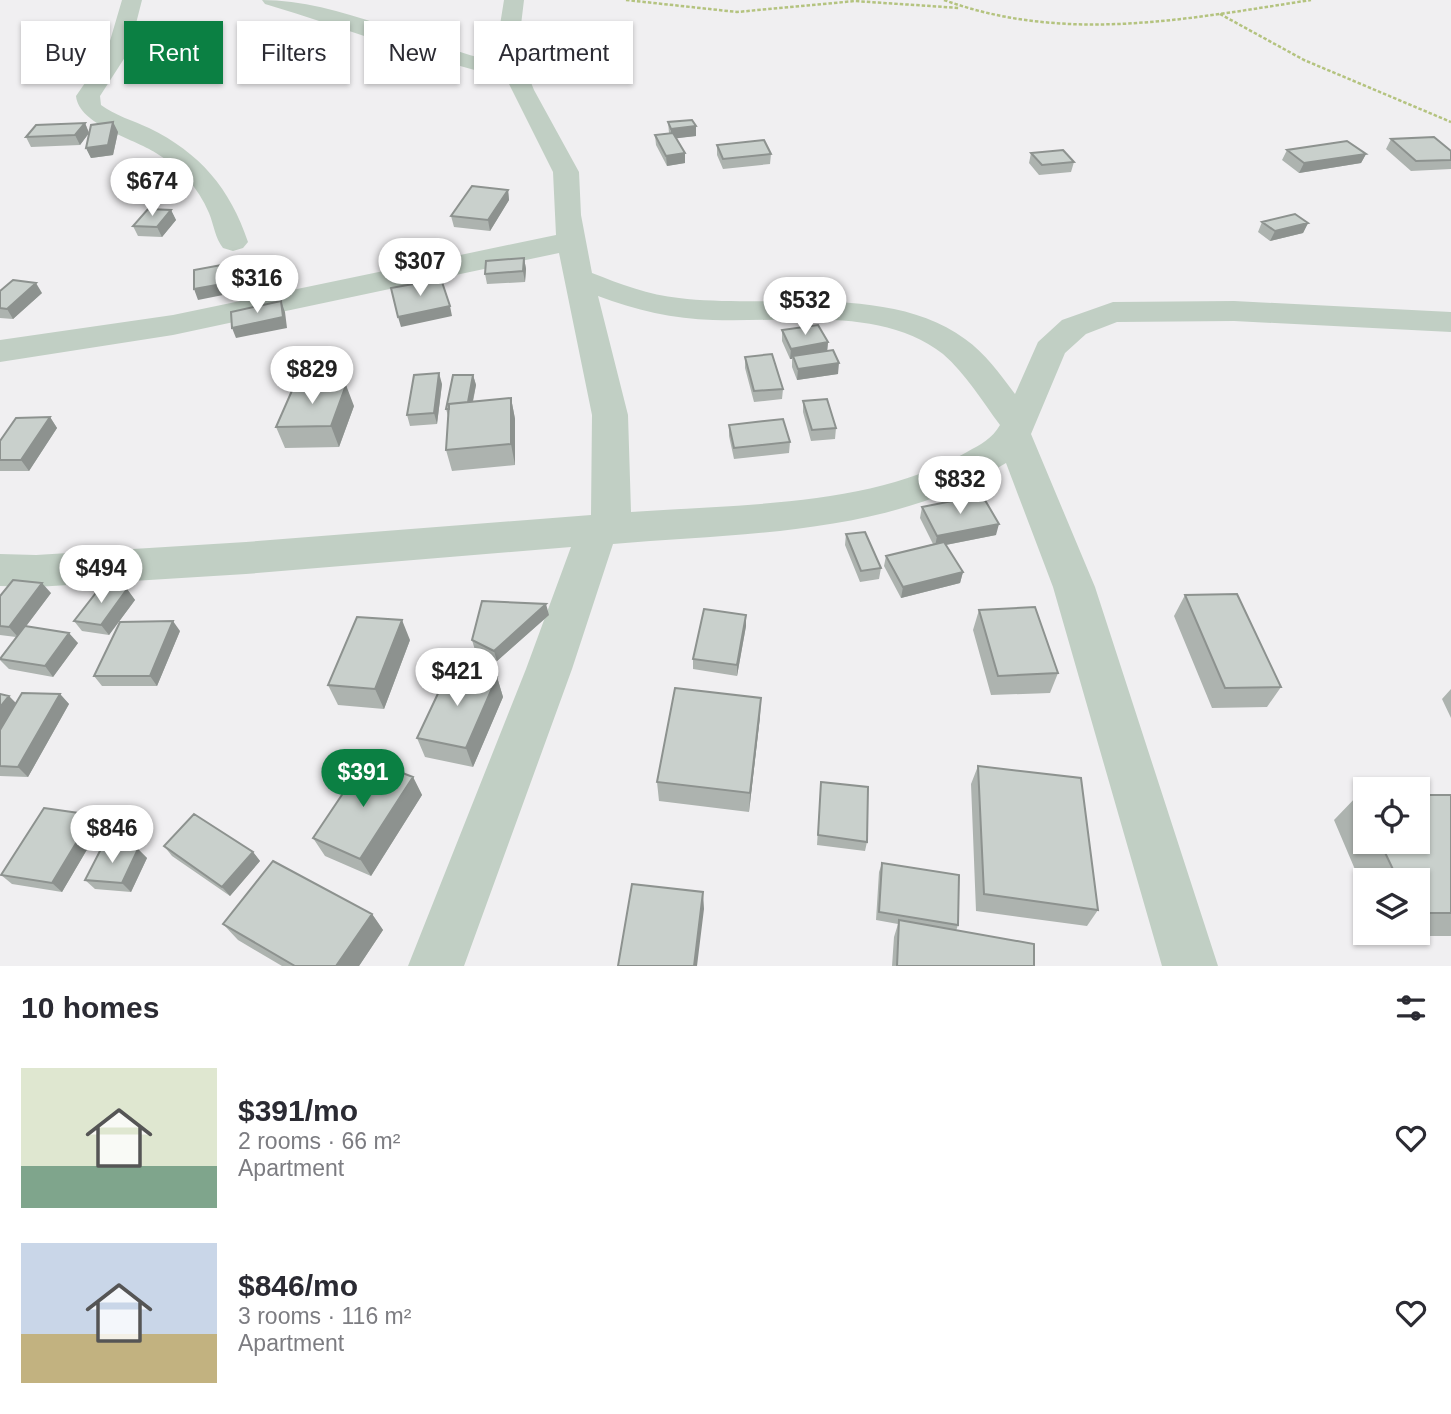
<!DOCTYPE html>
<meta charset="utf-8">
<style>
:root{--surface:#fff;--page:#f2f2f3;--text:#2b2b33;--muted:#7c7c81;--accent:#0b8043}
body{margin:0;font-family:Helvetica,sans-serif;background:var(--page);color:var(--text);height:100vh;display:flex;flex-direction:column;font-size:26px;white-space:nowrap}
*{box-sizing:border-box;margin:0}
p{font-size:23px;color:var(--muted)}
.icon{flex:none;width:38px;height:38px;fill:none;stroke:currentColor;stroke-width:2;stroke-linecap:round;stroke-linejoin:round}
.map{position:relative;height:966px;overflow:hidden}
.sheet{display:flex;flex-direction:column;background:var(--surface);flex:1}
.sheet>*{flex:none}
.guide{position:absolute;left:21px;top:21px;width:700px;height:63px;display:flex;gap:14px}
.tools{position:absolute;left:1353px;top:777px;display:grid;gap:14px}
.tools a{display:grid;place-items:center;width:77px;height:77px;border-radius:0px;background:var(--surface);box-shadow:0 2px 5px #0004;font-size:35px}
.price{position:absolute;translate:-50% -60px;padding:0 16px;border-radius:24px;background:#fff;color:#222;font-size:23px;line-height:46px;filter:drop-shadow(0 2px 4px #0008)}
.price::after{content:'';position:absolute;left:50%;top:42px;width:21px;height:16px;margin-left:-10px;background:inherit;clip-path:polygon(0 0,100% 0,50% 100%)}
.price.on{background:var(--accent);color:#fff}
ul{padding:0;list-style:none}
li{display:flex;align-items:center;gap:21px;height:175px;padding:0 21px}
li span{display:grid;place-items:center;flex:none;width:196px;height:140px;border-radius:0px;color:#555}
li>.icon{margin-inline-start:auto}
span .icon{width:84px;height:84px;fill:#fffc;stroke-width:1}
li b{font-size:30px}
h2{display:flex;justify-content:space-between;align-items:center;height:84px;padding:0 21px;font-size:30px}
.chip{padding:0 24px;border-radius:0px;background:var(--surface);box-shadow:0 2px 5px #0004;font-size:24px;line-height:63px}
.chip.on{background:var(--accent);color:#fff}
.map>svg:first-child{display:block}
</style>
<div class="map">
<svg width="1451" height="966" viewBox="0 0 1451 966">
<rect width="100%" height="100%" fill="#f0eff1"/>
<g fill="none" stroke-linecap="round" stroke-linejoin="round">
<path stroke="#b4c37f" stroke-width="2.5" stroke-dasharray="3.5 2" stroke-linecap="butt" d="M626 0 737 12 855 1 959 8
M944 0C1065 44 1187 19 1311 0
M1220 14 1304 60 1451 122"/>
<path fill="#c1cfc4" fill-rule="evenodd" d="M122 0H142L129 51 100 96 101 105C114 115 134 121 149 128 200 153 230 188 248 242L243 248 233 251 223 248C215 238 214 225 209 213 198 187 180 168 156 153 133 138 79 125 76 96L107 51Z
M262 0C340 0 422 45 500 63L496 50 504 0H524L518 50 534 90 579 172 581 215 592 273C620 284 649 295 679 298 767 309 889 283 965 339 985 353 1000 374 1015 394L1038 342 1062 320 1113 302 1234 301 1451 312V332L1234 321 1117 322 1086 334 1065 353 1031 434 1095 587 1218 966H1162L1053 587 1006 463C890 535 745 533 613 544L572 669 464 966H408L526 669 571 547 246 574 36 587 0 586V554L36 555 246 542 591 515 592 415 559 253 173 335 0 362V340L173 315 556 235 553 172 506 78C424 59 346 28 265 4ZM598 296C635 310 674 319 713 320 786 323 881 305 943 354 966 374 982 401 1000 425 992 439 981 444 967 452 873 507 738 504 631 512L628 415Z"/>
</g>
<path fill="#adb3af" d="M113 122 118 132 113 155 91 158 86 148 89 133 80 145 31 147 26 137 85 123 89 133Z
M668 122 696 136 676 138 685 153V163L667 166 656 145 655 135 669 133Z
M1391 139 1451 151V169L1411 171 1386 149Z
M717 145 771 154 770 164 723 169 717 155Z
M1287 150 1366 154 1361 163 1299 173 1282 160Z
M1031 153 1074 162 1071 172 1039 175 1029 163Z
M508 190 509 200 490 231 454 227 451 216Z
M171 210 176 220 162 237 138 236 133 226Z
M1262 222 1308 223 1303 233 1270 241 1258 232Z
M524 258 526 269 525 282 487 284 485 274Z
M0 291 42 293 13 319 0 318Z
M782 330 828 342 827 351 838 374 797 380 792 367V359H790L782 341Z
M745 357 783 389 782 399 754 402 745 368Z
M473 375 476 385 473 402 511 398 515 419V465L452 471 446 450 448 416 446 409Z
M442 384 437 424 410 426 407 415Z
M803 401 836 428 835 439 811 441 803 412Z
M354 406 339 447 285 448 276 427Z
M50 417 57 428 29 471H0V441Z
M729 425 790 442 789 453 734 459 729 436Z
M922 507 996 535 946 545 963 572 960 583 901 598 884 566 886 556 933 544 920 518Z
M846 534 881 568 879 579 860 582 845 545Z
M127 589 135 600 109 635 82 631 74 621Z
M51 593 26 626 78 643 53 677 9 669 0 660V658L16 637 0 635V596Z
M1185 595 1281 687 1267 707 1212 708 1174 616Z
M979 610 1058 673 1050 693 991 695 973 630Z
M549 615 497 661 475 650 472 640Z
M746 626 737 676 693 669V659Z
M180 631 157 686H102L94 676Z
M410 640 384 709 338 705 328 685Z
M497 677 503 697 473 767 425 757 417 738Z
M1451 689V718L1442 699Z
M60 694 69 704 28 777 0 776V730L16 703Z
M760 717 749 812 659 801 657 782Z
M978 766 1098 910 1087 926 976 911 971 784Z
M413 777 422 795 371 876 325 856 313 838Z
M821 782 867 842 865 851 817 845Z
M1359 794H1365V842H1418L1451 795V936H1383L1382 933H1418V880H1365V893L1334 820Z
M102 824 62 892 12 884 1 875Z
M164 846 253 852 260 861 230 896 172 856Z
M138 849 147 858 131 892 95 889 85 880Z
M882 863 958 925 956 931 1034 966H892L894 937 898 924 876 920 879 872Z
M372 914 383 930 359 966H282L238 940 223 924Z"/>
<path fill="#8d928f" d="M113 122 118 132 113 155 91 158 86 148Z
M85 123 89 133 80 145 75 135Z
M696 126V136L671 139V129Z
M685 153V163L667 166 666 156Z
M1366 154 1361 163 1299 173 1304 163Z
M508 190 509 200 490 231 488 220Z
M171 210 176 220 162 237 157 227Z
M1308 223 1303 233 1270 241 1275 231Z
M524 258 526 269 525 282 523 271Z
M238 262 242 272 243 291 198 300 194 289Z
M36 283 42 293 13 319 7 309Z
M281 301 285 312 287 328 236 338 232 328Z
M450 306 452 316 401 327 398 317Z
M828 342 827 353 793 356 792 359H790L791 349Z
M839 363 838 374 797 380 798 369Z
M439 373 442 384 437 424 434 413Z
M473 375 476 385 469 419 467 408Z
M346 385 354 406 339 447 331 426Z
M511 398 515 419V465L511 444Z
M50 417 57 428 29 471 21 460Z
M999 524 996 535 935 547 937 536Z
M963 572 960 583 901 598 903 587Z
M42 583 51 593 18 637 9 627Z
M127 589 135 600 109 635 101 625Z
M546 604 549 615 497 661 494 651Z
M746 615V626L737 676V665Z
M402 620 410 640 384 709 375 689Z
M173 621 180 631 157 686 150 676Z
M69 633 78 643 53 677 45 666Z
M497 677 503 697 473 767 466 748Z
M60 694 69 704 28 777 18 767Z
M9 696 19 706 0 730V707Z
M761 698 760 717 749 812 750 793Z
M413 777 422 795 371 876 360 859Z
M93 815 102 824 62 892 52 883Z
M138 849 147 858 131 892 122 883Z
M253 852 260 861 230 896 222 887Z
M703 892 704 909 697 966H694Z
M372 914 383 930 359 966H336Z"/>
<path fill="#c9d0cc" stroke="#8d928f" stroke-width="2" d="M692 120 696 126 671 129 668 122Z
M113 122 108 145 86 148 91 125Z
M85 123 75 135 26 137 36 125Z
M673 133 685 153 666 156 655 135Z
M1434 137 1451 151V160L1416 161 1391 139Z
M764 140 771 154 723 159 717 145Z
M1347 141 1366 154 1304 163 1287 150Z
M1063 150 1074 162 1042 165 1031 153Z
M472 186 508 190 488 220 451 216Z
M148 209 171 210 157 227 133 226Z
M1295 214 1308 223 1275 231 1262 222Z
M524 258 523 271 485 274 486 261Z
M238 262 239 281 194 289V270Z
M441 279 450 306 398 317 391 288Z
M13 280 36 283 7 309 0 308V291Z
M281 301 283 317 232 328 231 312Z
M818 325 828 342 791 349 782 330Z
M833 350 839 363 798 369 793 356Z
M772 354 783 389 754 391 745 357Z
M439 373 434 413 407 415 414 375Z
M453 375H473L468 402 449 404V409H446Z
M346 385 331 426 276 427 294 386Z
M511 398V444L446 450 449 404Z
M827 399 836 428 812 430 803 401Z
M50 417 21 460H0V441L16 418Z
M783 419 790 442 734 448 729 425Z
M982 495 999 524 937 536 922 507Z
M865 532 881 568 861 571 846 534Z
M944 542 963 572 903 587 886 556Z
M13 580 42 583 9 627 0 626V596Z
M102 585 127 589 101 625 74 621Z
M1237 594 1281 687 1225 688 1185 595Z
M482 601 546 604 494 651 472 640Z
M1035 607 1058 673 998 676 979 610Z
M704 609 746 615 737 665 693 659Z
M357 617 402 620 375 689 328 685Z
M173 621 150 676H94L120 622Z
M25 626 69 633 45 666 0 659Z
M450 668 497 677 466 748 417 738Z
M675 688 761 698 750 793 657 782Z
M22 693 60 694 18 767 0 766V730Z
M0 694 9 696 0 707Z
M366 759 413 777 360 859 313 838Z
M978 766 1081 778 1098 910 984 894Z
M821 782 868 787 867 842 818 835Z
M1359 794H1365V808Z
M1418 795H1451V913H1418V880H1398L1380 842H1418Z
M44 808 93 815 52 883 1 875Z
M194 814 253 852 222 887 164 846Z
M102 847 138 849 122 883 85 880Z
M273 861 372 914 336 966H295L223 924Z
M882 863 959 875 958 925 879 912Z
M632 884 703 892 694 966H618Z
M899 920 1034 944V966H897Z"/>
</svg>
<div class="tools">
<a><svg class="icon" aria-label="locate" viewBox="0 0 24 24"><circle cx="12" cy="12" r="6"/><path d="M12 2v4M12 18v4M2 12h4M18 12h4"/></svg></a>
<a><svg class="icon" aria-label="layers" viewBox="0 0 24 24"><path d="M12 4l9 5-9 5-9-5zM3 14l9 5 9-5"/></svg></a>
</div>
<b class="price" style="left:152px;top:218px">$674</b>
<b class="price" style="left:420px;top:298px">$307</b>
<b class="price" style="left:257px;top:315px">$316</b>
<b class="price" style="left:805px;top:337px">$532</b>
<b class="price" style="left:312px;top:406px">$829</b>
<b class="price" style="left:960px;top:516px">$832</b>
<b class="price" style="left:101px;top:605px">$494</b>
<b class="price" style="left:457px;top:708px">$421</b>
<b class="price on" style="left:363px;top:809px">$391</b>
<b class="price" style="left:112px;top:865px">$846</b>
<div class="guide">
<a class="chip">Buy</a>
<a class="chip on">Rent</a>
<a class="chip">Filters</a>
<a class="chip">New</a>
<a class="chip">Apartment</a>
</div>
</div>
<section class="sheet">
<h2>10 homes<svg class="icon" aria-label="filters" viewBox="0 0 24 24"><path d="M4 7h16M4 17h16"/><circle cx="9" cy="7" r="2"/><circle cx="15" cy="17" r="2"/></svg></h2>
<ul>
<li><span style="background:linear-gradient(#dfe7d0 70%,#7fa58c 0)"><svg class="icon" aria-label="home" viewBox="0 0 24 24"><path d="M3 11l9-7 9 7M6 9v11h12V9"/></svg></span><div><b>$391/mo</b><p>2 rooms · 66 m²</p><p>Apartment</p></div><svg class="icon" aria-label="heart" viewBox="0 0 24 24"><path d="M12 20l-8-8c-3-5 5-10 8-4 3-6 11-1 8 4z"/></svg></li>
<li><span style="background:linear-gradient(#c9d6e8 65%,#c2b280 0)"><svg class="icon" aria-label="home" viewBox="0 0 24 24"><path d="M3 11l9-7 9 7M6 9v11h12V9"/></svg></span><div><b>$846/mo</b><p>3 rooms · 116 m²</p><p>Apartment</p></div><svg class="icon" aria-label="heart" viewBox="0 0 24 24"><path d="M12 20l-8-8c-3-5 5-10 8-4 3-6 11-1 8 4z"/></svg></li>
</ul>
</section>
